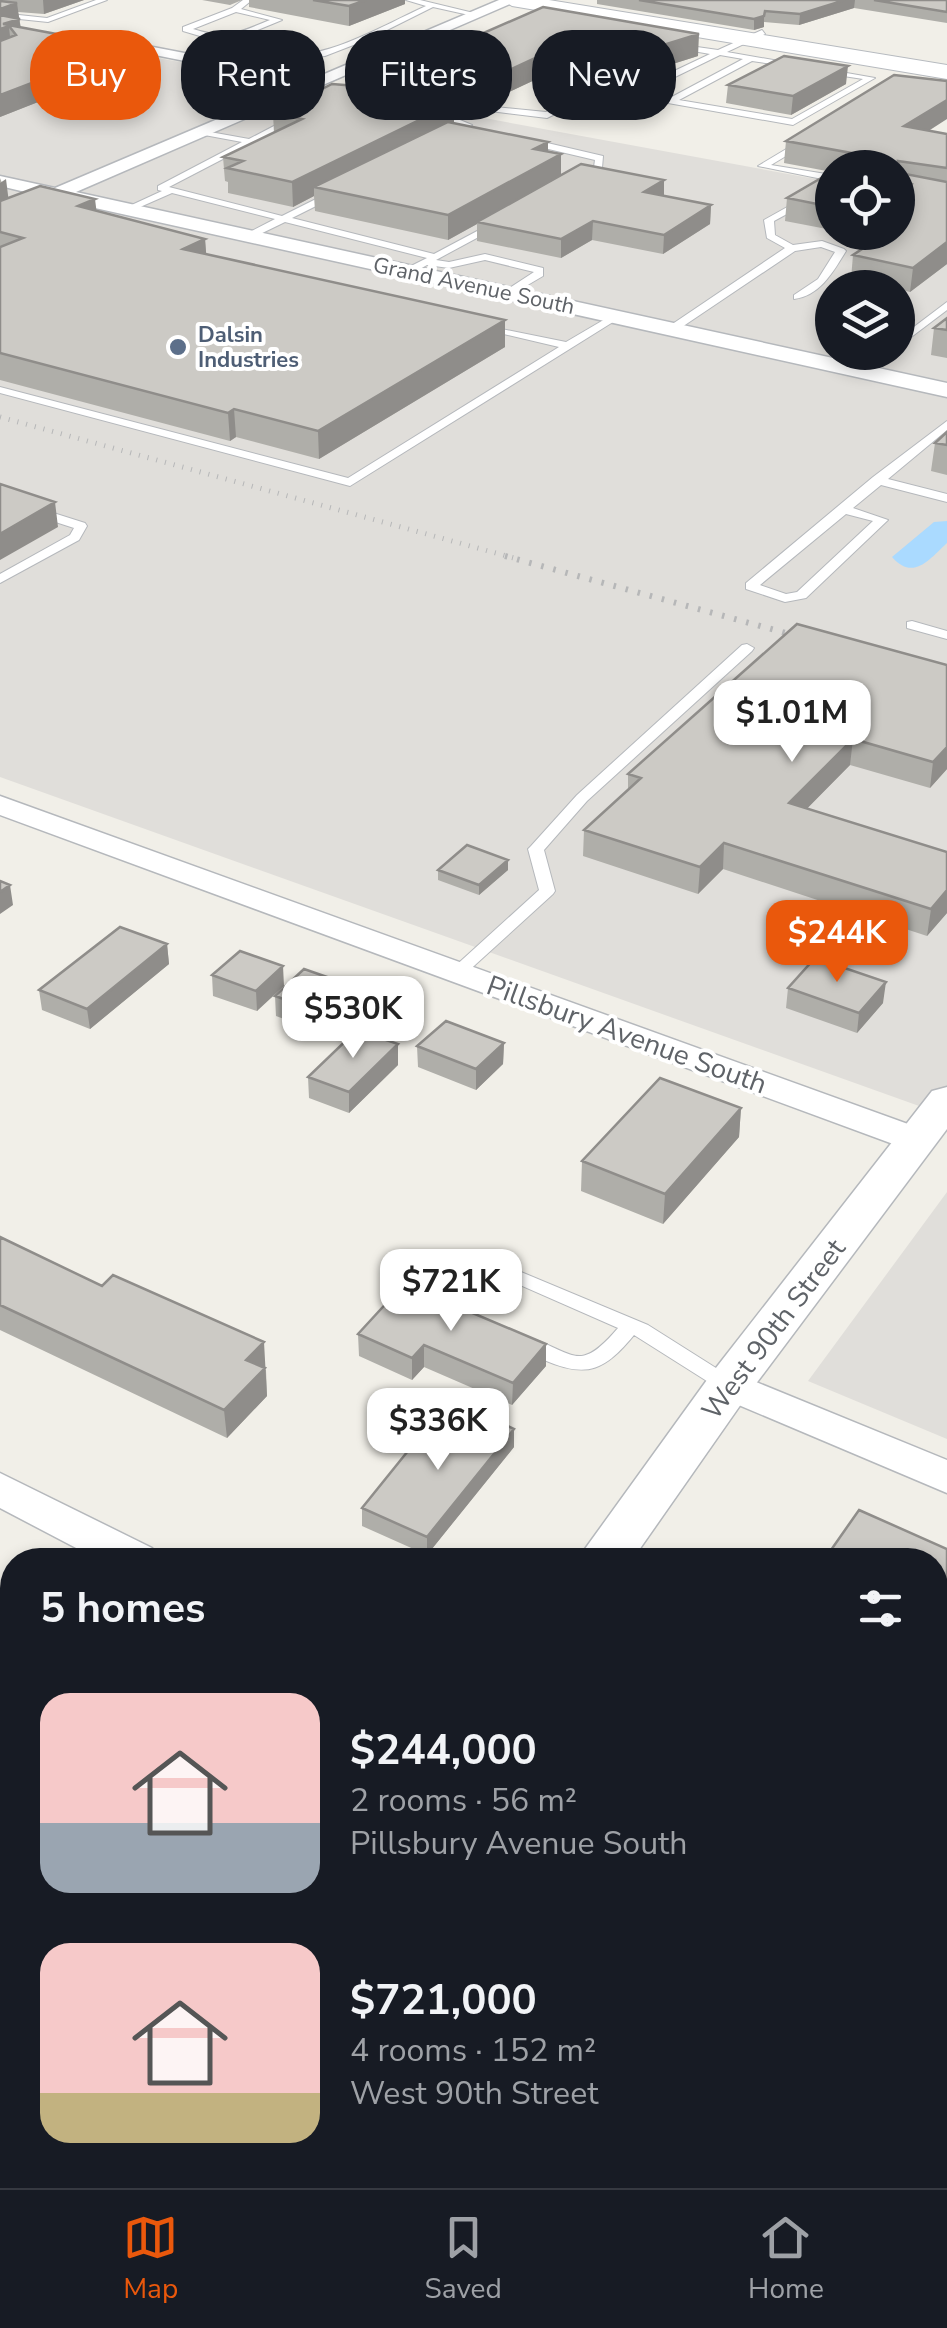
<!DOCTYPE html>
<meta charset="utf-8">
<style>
:root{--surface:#171b24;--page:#20242c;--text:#f1f3f6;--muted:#9ea1a6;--line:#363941;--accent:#ea580c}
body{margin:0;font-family:"Nunito Sans",sans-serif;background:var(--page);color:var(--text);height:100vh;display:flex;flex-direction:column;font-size:38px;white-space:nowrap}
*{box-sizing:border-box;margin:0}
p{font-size:32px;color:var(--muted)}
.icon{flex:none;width:55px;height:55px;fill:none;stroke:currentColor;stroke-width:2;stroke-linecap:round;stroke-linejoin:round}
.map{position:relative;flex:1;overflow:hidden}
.sheet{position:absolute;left:0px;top:1548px;width:948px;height:642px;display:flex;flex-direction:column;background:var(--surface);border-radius:40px 40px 0 0;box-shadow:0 5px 15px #0003}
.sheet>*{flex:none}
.hud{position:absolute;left:30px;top:30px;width:888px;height:90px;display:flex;gap:20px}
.tools{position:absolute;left:815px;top:150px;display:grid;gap:20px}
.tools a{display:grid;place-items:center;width:100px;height:100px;border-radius:50%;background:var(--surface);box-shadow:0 5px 15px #0003;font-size:50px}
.price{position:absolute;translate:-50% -85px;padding:0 22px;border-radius:20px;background:#fff;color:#222;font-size:32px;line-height:65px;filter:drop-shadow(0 2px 5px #0008)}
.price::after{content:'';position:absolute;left:50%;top:60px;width:30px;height:22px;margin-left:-15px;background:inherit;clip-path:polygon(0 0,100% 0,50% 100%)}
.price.current{background:var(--accent);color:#fff}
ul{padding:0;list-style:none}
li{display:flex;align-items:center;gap:30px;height:250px;padding:0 40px}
li span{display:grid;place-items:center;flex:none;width:280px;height:200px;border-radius:30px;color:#555}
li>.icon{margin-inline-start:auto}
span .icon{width:120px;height:120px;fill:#fffc;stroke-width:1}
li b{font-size:42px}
h2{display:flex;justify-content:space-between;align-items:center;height:120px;padding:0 40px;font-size:42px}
.pill{padding:0 35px;border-radius:40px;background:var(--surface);box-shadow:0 5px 15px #0003;font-size:35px;line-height:90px}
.pill.current{background:var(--accent);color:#fff}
.tab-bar{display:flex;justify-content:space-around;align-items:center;height:140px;border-top:2px solid var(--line);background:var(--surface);font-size:28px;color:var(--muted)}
.tab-bar a{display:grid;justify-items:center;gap:5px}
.tab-bar .current{color:var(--accent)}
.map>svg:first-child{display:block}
</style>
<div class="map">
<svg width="947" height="2188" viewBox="0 0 947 2188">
<rect width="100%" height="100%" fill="#f1efe8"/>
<path fill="#e0deda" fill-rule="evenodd" d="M0 29 832 182V232H898L947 204V1116L0 777ZM832 288H898V352H832Z
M947 1192V1439L808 1381Z"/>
<path fill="#aadaff" d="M947 521V543C929 560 913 581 892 557L934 522Z"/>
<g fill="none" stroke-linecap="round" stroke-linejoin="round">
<defs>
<path id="service" d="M96 0H107L48 22 0 17V13L47 18Z
M243 0H252L241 9 282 20 236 39 218 41 186 60H180V56L210 39 183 31V27L232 8ZM236 12 270 20C237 33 228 40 193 29Z
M406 0H420L482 15 478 17 433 7 369 39 325 56 277 62 251 56 258 50 262 52 260 54C320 65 373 30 426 6Z
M762 30 765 34 727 52 796 64 799 68 752 61 679 100 792 119 863 79 824 73V69L875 78 793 125 668 103V99L743 59 720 55 675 77 612 86 547 118 442 105 446 102 546 112 607 82 670 73 710 54 676 48V44L718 50Z
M407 69 414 71 368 92 361 90Z
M430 110H436L472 125 454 139H448V135L462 126 430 114Z
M293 116 296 121 169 187 282 216 330 192H336V196L292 218 434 254 496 221 499 222V226L436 260 449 262 485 254 543 268V276L509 296 504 293 505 291 534 272 485 260 449 268 427 265 413 273H405V269L427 258 285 222 252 238H246V234L275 219 172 193 131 211 123 209 162 191 158 190V186L242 142 199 134V130L249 139Z
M526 138 603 156 602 168 584 180H578V176L594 167 595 160 523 143Z
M803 139 806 144 771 165 832 175V181L758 166Z
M816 191 832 192V198L820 196 774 221 775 235 793 245 822 241 844 249 846 251C833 272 820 296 794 299V295L818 279 835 252 821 247 795 251 676 331H668V327L785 248 767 238 764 220Z
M947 302V310L898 347V339Z
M612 315 621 317 350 486 0 393V387L348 478 559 347 482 329V325L566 342Z
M879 352H891L867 373H859V369Z
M947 421V430L888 479 947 494V502L881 485 853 508 888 520 806 598 785 602 746 589V583L873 477ZM846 514 873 521 797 592 786 594 760 585Z
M0 496 85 523 87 526 79 540 0 583V574L70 535 74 528 0 504Z
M912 621 947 631V639L907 628V622Z
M747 644 754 648 752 651 587 801 544 850 555 891 553 894 464 975H452L450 972 452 969 539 890 528 849 531 846 577 795 742 645Z
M490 1259 648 1325 735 1380 738 1385 735 1390H721L634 1335C605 1370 588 1379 544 1360 534 1355 524 1352 517 1344L520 1339 527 1337C575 1352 578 1375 618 1328L488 1271C470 1272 457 1281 450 1297L468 1313 465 1318C452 1322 437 1310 429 1299 442 1273 460 1259 490 1259Z
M332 2178H373L379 2188H337Z"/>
<path id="minor" d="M499 0H519L76 192 947 383V397L59 200 0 224V211L38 195 0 186V176L55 188 300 84 85 41 80 39V33L315 78Z
M0 796 930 1132 935 1140 930 1148H904L0 815Z
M729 1371 947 1460V1493L715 1395 709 1385 715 1375Z
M0 1473 152 1548 159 1560H99L0 1508Z"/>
<path id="tertiary" d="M947 1087V1129L746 1397 632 1560H577L712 1373 932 1091Z
M139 2178H209L205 2188H135Z"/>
<path id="secondary" d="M502 0H549L947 65V79L512 6Z"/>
</defs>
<use href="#service" stroke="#b5b8bc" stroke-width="2"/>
<use href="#minor" stroke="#b5b8bc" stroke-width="3"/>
<use href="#tertiary" stroke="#b5b8bc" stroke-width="3"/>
<use href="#secondary" stroke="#b6babf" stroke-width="2"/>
<use href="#service" fill="#fff" fill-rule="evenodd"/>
<use href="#minor" fill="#fff" fill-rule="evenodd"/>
<use href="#tertiary" fill="#fff" fill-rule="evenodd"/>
<use href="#secondary" fill="#fff" fill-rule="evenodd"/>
<path stroke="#b6b7b8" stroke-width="5" stroke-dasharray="1 8" stroke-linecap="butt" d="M0 417 514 558"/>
<path stroke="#b6b7b8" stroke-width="6" stroke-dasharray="2.5 10" stroke-linecap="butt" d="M505 556 815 641"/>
</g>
<path fill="#afaea9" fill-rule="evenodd" d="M0 0H84L44 14 18 12 21 28 127 67 0 117Z
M202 0H242L230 5Z
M249 0H405V4L349 26 249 7Z
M597 0H947V23L854 8 799 25 764 22V27L754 30 597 4Z
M543 7 698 56 644 73 575 61 488 102 446 98 445 100 454 123 561 154V175L664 180V196L711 205 710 224 663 254 592 240 561 258 477 241V224L448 240 315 211 314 196 293 207 228 193V182L225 181 223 157 274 133 273 114 392 89V73Z
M846 84 791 115 726 103 728 85Z
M929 131 947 134V264L910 292 898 289V288L851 279 853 255 872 243 870 242V238L844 232H898V168H832V172L784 163 786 141ZM899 184 911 186 909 189 898 190Z
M0 178 8 198 97 211 205 239 206 254 505 320V347L319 459 236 437 230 441 0 380Z
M832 178V230L785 221 787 198Z
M947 318V358L931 355 934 328Z
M947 432V475L931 471 935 443Z
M947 665V769L930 788 850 765 807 808 947 852V913L927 936 723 869 698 894 583 856 584 830 628 790V774Z
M508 860V870L479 895 438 880V870Z
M167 944 169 964 90 1029 42 1010 39 990Z
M283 966 257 1011 213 996 212 975Z
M788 988 883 1003 857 1033 786 1008Z
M275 996 354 1007 324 1034 276 1016Z
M504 1043 503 1064 476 1090 418 1067 417 1046Z
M398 1065 349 1113 309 1098 308 1077Z
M741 1108 739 1137 663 1224 581 1191 582 1161Z
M0 1237 266 1370 267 1396 227 1438 0 1330Z
M358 1334 546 1366 512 1405 424 1367 412 1380 359 1356Z
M514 1447 427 1555 362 1526V1508L424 1451Z
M947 1549V1630L935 1625V1560Z"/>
<path fill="#8f8d8a" d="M43 0H84L44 14Z
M366 0H405V4L349 26V6Z
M845 0H855L854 8 799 25 800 14Z
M17 3 22 38 16 35 9 27 11 46 0 50V9Z
M764 16V27L754 30V19Z
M699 34 698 56 644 73V51Z
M576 39 575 61 488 102V80Z
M126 47 127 67 0 117V95Z
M848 66 846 84 791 115 793 96Z
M446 76V98L440 106 439 83Z
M947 100V119L902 148 904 126Z
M454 103V126L314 187V196L293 207 292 182Z
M548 142V162L561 154V179L477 222V224L448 240V215L534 149Z
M6 179 9 203 0 209V183Z
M664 180V198L644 192Z
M95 199 98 223 78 206Z
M711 205 710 224 663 254 664 235Z
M593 221 592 240 561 258V239Z
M205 239 207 264 183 249Z
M947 242V264L910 292 913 268Z
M505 320V347L319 459 318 431Z
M234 409 236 437 230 441 228 413Z
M55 502 58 527 0 560V534Z
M853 739 850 765 787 829 789 803Z
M947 747V769L930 788 933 762Z
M724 843 723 869 698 894 700 867Z
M508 860V870L479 895V885Z
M10 885 13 905 0 914V892Z
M947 890V913L927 936 931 909Z
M167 944 169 964 90 1029 87 1009Z
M283 966 284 986 257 1011 256 991Z
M886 982 883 1003 857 1033 859 1013Z
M353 986 354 1007 324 1034 323 1013Z
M504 1043 503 1064 476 1090V1069Z
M398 1044V1065L349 1113V1092Z
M741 1108 739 1137 663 1224 665 1194Z
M264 1342 267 1396 227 1438 224 1410 246 1360Z
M546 1344V1366L512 1405 513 1383Z
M424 1345V1367L412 1380V1358Z
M514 1429V1447L427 1555V1537Z
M12 1936V1994L0 2009V1950Z"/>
<path fill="#cccac5" stroke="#8f8d8a" stroke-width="2.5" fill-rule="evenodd" d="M313 0H366L349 6Z
M639 0H845L800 14 765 11 764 16 754 19Z
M874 0H947V12Z
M0 1 17 3 0 9Z
M543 7 699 34 644 51 576 39 488 80 446 76 439 83 392 73Z
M0 15 20 19 3 24 126 47 0 95V41L16 35 9 26 0 29Z
M784 56 848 66 793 96 728 85Z
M894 75 947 81V100L904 126 947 134V168L898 161 900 173 947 182V242L913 268 853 255 888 232H898V227L901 225 898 224V168H836L857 154 786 141ZM900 178 912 184 909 189 898 190Z
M332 84 419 91 454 103 292 182 227 168 243 161 223 157 302 119 273 114Z
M448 122 548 142 534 149 561 154 448 215 314 187Z
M581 164 664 180 644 192 711 205 664 235 593 221 561 239 477 222Z
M823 177 832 178V207L787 198Z
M40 186 95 199 78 206 205 239 183 249 505 320 318 431 234 409 228 413 0 353V247L23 238 0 232V201Z
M947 318V330L934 328Z
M947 432V445L935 443Z
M0 484 55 502 0 534Z
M797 624 947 665V747L933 762 853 739 789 803 947 852V890L931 909 724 843 700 867 584 830 641 778 628 774Z
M467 845 508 860 479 885 438 870Z
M0 881 10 885 0 892Z
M120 927 167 944 87 1009 39 990Z
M240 951 283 966 256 991 212 975Z
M815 958 886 982 859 1013 788 988Z
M304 969 353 986 323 1013 275 996Z
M446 1021 504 1043 476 1069 417 1046Z
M357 1030 398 1044 349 1092 308 1077Z
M660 1078 741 1108 665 1194 582 1161Z
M0 1237 102 1286 113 1275 264 1342 246 1360 265 1368 224 1410 0 1305Z
M404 1284 546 1344 513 1383 424 1345 412 1358 358 1334Z
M466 1406 514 1429 427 1537 362 1508 412 1446 424 1451Z
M859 1510 947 1549V1606L935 1601V1560H824Z
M12 1726V1936L0 1950V1739Z"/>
<circle fill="#5c6f8a" stroke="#fff" stroke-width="4" cx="178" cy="347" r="10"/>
<g text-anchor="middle" stroke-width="8" stroke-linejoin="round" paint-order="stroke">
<g font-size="22" fill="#5f6368" stroke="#fff">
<text transform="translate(474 285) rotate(12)" y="8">Grand Avenue South</text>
</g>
<g font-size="22" font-weight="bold" fill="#4e5e75" stroke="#fff" text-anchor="start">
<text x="198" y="342">Dalsin<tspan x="198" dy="25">Industries</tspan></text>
</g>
<g font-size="28" fill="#5f6368" stroke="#fff">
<text transform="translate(627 1034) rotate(20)" y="10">Pillsbury Avenue South</text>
<text transform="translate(773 1329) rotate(-53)" y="10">West 90th Street</text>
</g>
</g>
</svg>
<div class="tools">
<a><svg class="icon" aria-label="locate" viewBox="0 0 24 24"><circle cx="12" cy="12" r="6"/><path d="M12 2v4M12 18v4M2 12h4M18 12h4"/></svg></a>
<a><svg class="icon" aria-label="layers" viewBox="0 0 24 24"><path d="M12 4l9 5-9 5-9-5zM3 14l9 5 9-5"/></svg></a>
</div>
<b class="price" style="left:792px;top:765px">$1.01M</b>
<b class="price current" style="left:837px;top:985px">$244K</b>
<b class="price" style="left:353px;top:1061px">$530K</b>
<b class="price" style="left:451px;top:1334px">$721K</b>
<b class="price" style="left:438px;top:1473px">$336K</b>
<div class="hud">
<a class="pill current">Buy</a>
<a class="pill">Rent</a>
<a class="pill">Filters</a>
<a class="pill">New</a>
</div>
<section class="sheet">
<h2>5 homes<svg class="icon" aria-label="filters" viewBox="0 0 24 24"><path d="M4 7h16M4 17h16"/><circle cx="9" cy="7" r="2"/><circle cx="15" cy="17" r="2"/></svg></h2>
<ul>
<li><span style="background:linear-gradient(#f6c9c9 65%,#9aa5b1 0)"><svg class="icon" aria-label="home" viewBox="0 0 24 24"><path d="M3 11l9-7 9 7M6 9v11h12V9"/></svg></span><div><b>$244,000</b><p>2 rooms · 56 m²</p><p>Pillsbury Avenue South</p></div></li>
<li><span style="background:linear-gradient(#f6c9c9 75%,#c2b280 0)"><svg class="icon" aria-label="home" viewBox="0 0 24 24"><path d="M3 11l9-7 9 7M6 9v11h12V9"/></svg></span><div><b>$721,000</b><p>4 rooms · 152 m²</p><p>West 90th Street</p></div></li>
</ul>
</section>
</div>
<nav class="tab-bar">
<a class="current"><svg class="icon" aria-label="map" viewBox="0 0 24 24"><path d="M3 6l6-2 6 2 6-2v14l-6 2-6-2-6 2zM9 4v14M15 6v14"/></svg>Map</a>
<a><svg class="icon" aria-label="saved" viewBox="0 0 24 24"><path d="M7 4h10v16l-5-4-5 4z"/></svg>Saved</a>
<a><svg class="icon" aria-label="home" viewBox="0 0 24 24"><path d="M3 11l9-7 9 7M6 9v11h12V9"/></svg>Home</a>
</nav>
